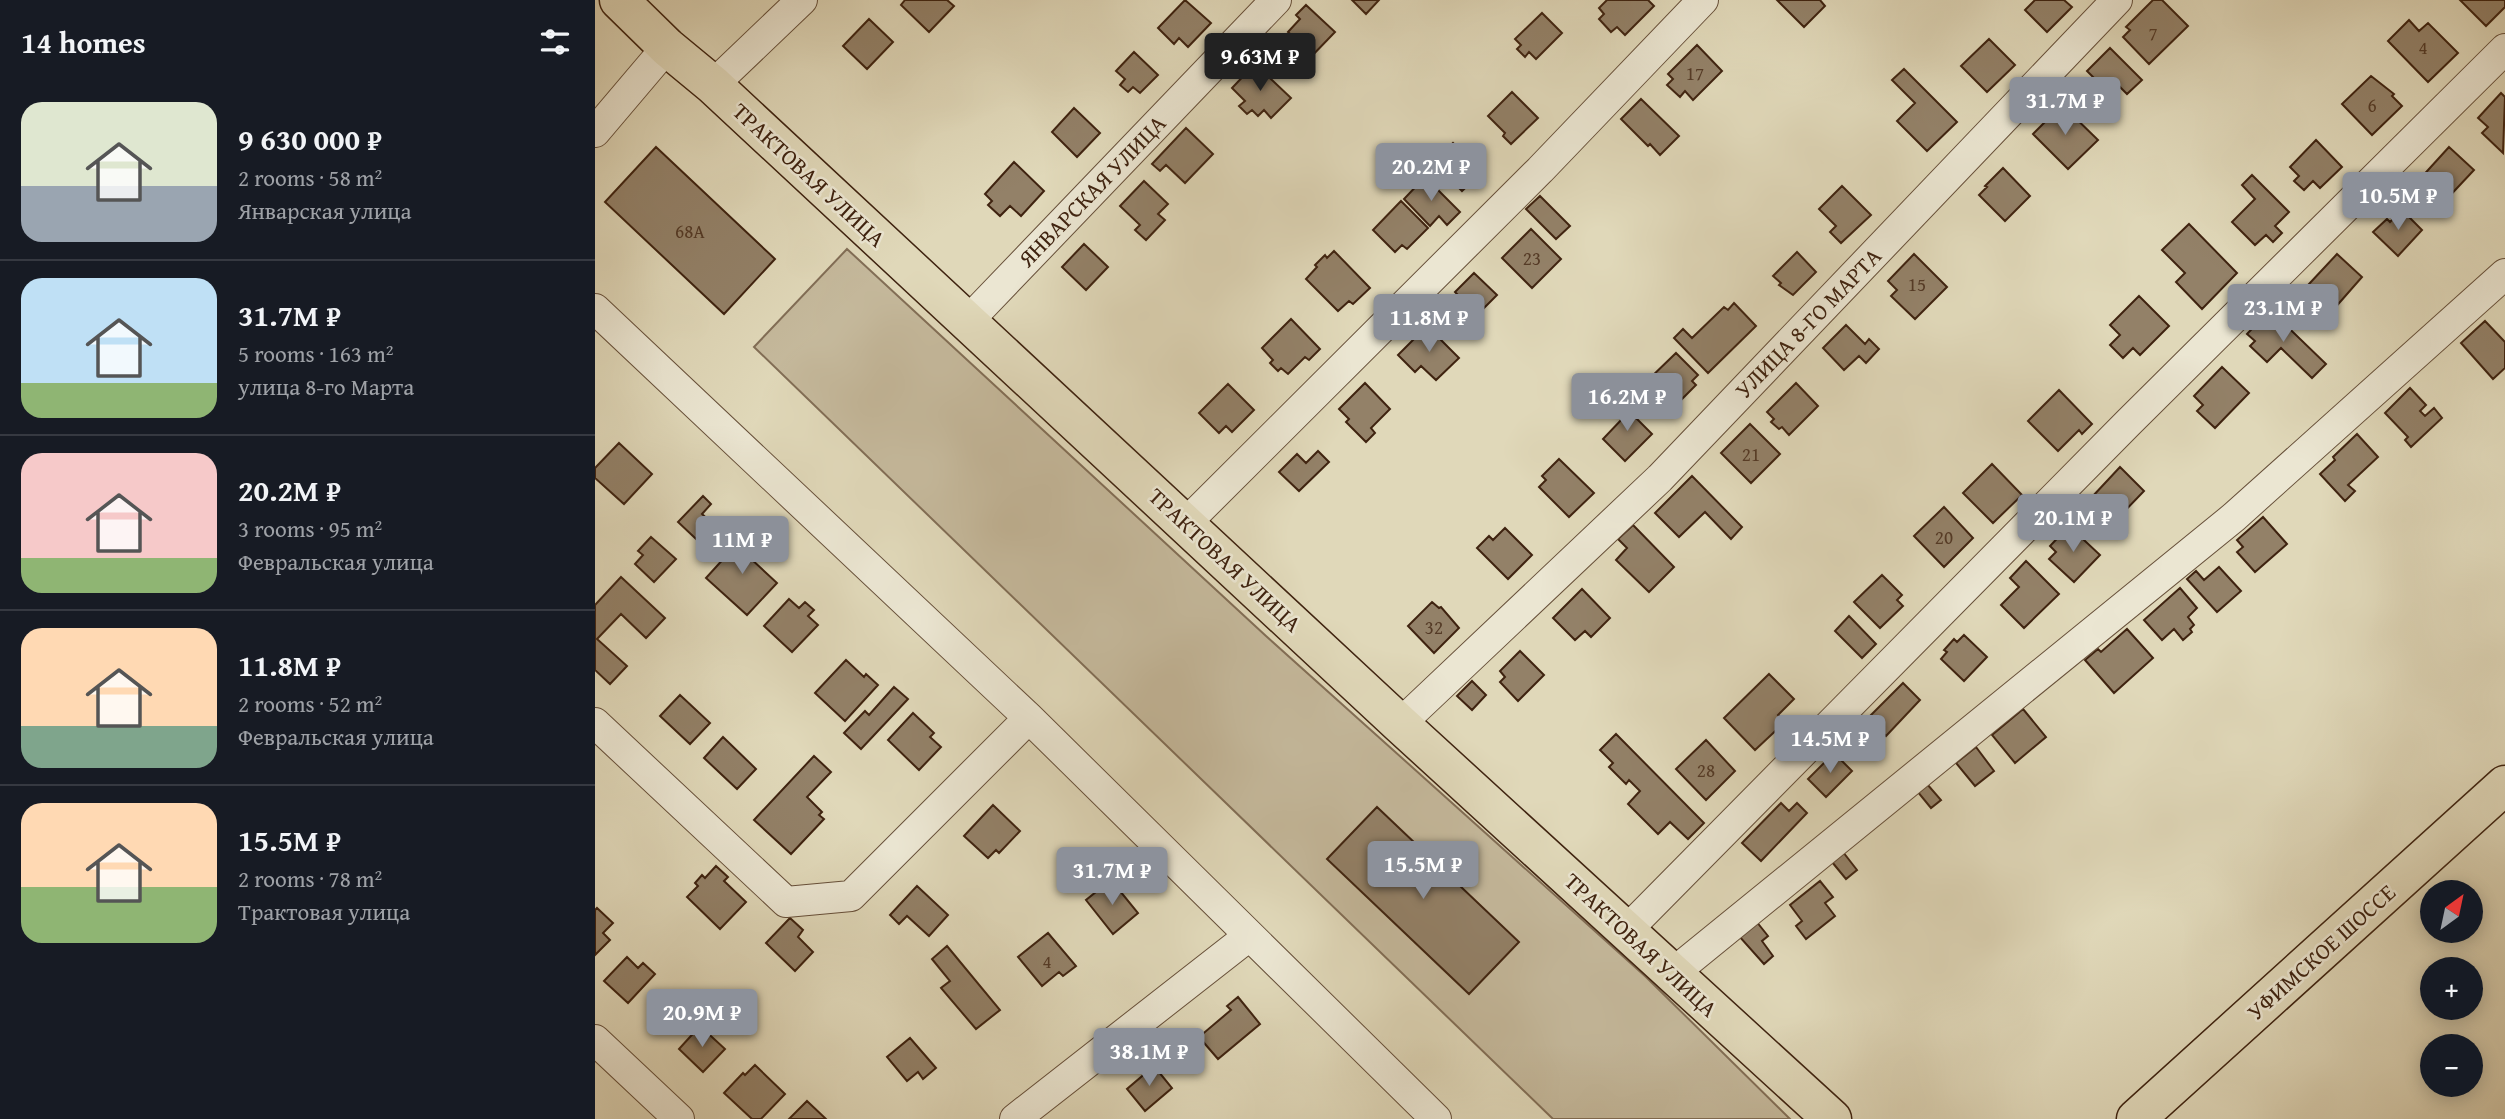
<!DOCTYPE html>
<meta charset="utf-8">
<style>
:root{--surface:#171b24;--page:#242831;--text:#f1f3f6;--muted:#9ea1a6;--line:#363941;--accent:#8c9099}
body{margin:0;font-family:"Gentium Book Plus",serif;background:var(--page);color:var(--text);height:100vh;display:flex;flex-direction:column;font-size:26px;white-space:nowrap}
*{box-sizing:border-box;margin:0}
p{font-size:23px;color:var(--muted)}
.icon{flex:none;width:38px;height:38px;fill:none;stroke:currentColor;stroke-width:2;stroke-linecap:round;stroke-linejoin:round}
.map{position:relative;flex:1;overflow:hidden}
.side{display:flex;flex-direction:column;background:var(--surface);width:595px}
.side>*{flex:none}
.needle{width:46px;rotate:33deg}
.controls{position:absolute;left:1825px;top:880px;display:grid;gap:14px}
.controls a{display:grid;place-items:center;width:63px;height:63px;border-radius:50%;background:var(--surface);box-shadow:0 4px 18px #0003;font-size:35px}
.price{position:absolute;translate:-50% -60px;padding:0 16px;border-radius:7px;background:var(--accent);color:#fff;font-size:23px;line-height:46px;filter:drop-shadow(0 2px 4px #0008)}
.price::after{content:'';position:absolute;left:50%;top:42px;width:21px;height:16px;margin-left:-10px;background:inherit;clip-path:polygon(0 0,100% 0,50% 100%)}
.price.selected{background:#222;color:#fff}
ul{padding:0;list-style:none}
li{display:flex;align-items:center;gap:21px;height:175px;padding:0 21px}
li+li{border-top:2px solid var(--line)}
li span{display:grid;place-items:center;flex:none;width:196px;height:140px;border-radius:21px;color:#555}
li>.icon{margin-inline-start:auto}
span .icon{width:84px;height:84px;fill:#fffc;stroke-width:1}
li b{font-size:30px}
h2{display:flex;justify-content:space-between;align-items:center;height:84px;padding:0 21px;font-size:30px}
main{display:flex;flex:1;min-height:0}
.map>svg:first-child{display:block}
</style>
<main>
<section class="side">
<h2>14 homes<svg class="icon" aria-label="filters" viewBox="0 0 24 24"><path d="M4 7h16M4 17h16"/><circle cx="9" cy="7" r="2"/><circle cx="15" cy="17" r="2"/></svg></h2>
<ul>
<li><span style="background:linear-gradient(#dfe7d0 60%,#9aa5b1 0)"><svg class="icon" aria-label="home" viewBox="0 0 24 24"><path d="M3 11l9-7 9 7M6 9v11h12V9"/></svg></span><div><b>9 630 000 ₽</b><p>2 rooms · 58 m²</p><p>Январская улица</p></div></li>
<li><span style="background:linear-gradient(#bfe0f5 75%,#8fb573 0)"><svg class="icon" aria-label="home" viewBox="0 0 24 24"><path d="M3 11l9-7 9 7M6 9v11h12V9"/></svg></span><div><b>31.7M ₽</b><p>5 rooms · 163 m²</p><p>улица 8-го Марта</p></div></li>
<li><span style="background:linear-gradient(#f6c9c9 75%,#8fb573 0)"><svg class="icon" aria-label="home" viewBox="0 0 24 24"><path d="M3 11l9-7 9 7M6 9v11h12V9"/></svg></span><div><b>20.2M ₽</b><p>3 rooms · 95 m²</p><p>Февральская улица</p></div></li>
<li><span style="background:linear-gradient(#ffd9b3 70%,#7fa58c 0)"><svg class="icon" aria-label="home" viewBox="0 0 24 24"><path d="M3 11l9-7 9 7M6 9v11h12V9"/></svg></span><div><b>11.8M ₽</b><p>2 rooms · 52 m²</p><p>Февральская улица</p></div></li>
<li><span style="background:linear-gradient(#ffd9b3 60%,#8fb573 0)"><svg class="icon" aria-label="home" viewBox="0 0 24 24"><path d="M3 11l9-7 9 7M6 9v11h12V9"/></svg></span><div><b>15.5M ₽</b><p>2 rooms · 78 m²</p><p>Трактовая улица</p></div></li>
</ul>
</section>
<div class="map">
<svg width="1910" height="1119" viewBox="0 0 1910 1119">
<rect width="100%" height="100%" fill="#e0d8b9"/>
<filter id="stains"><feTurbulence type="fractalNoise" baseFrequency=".00286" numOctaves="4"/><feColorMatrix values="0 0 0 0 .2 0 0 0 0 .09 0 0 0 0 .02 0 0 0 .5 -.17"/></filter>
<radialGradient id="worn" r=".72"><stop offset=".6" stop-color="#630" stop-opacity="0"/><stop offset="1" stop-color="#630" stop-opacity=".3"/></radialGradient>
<path fill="#c5b99c" stroke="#826e56" stroke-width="2" d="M252 249 671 636 1051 977 1195 1119H958L159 347Z"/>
<path fill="#938168" stroke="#3f2310" stroke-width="2" d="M310 0H352L359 6 334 32 306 5Z
M590 0 616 23 593 47 584 38 579 44 563 28Z
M757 0H784L771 14Z
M1012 0H1053L1059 6 1030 35 1022 27 1016 32 1004 19 1009 14 1004 8Z
M1182 0H1225L1230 6 1209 27Z
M1440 0H1469L1477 7 1452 32 1430 10Z
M1558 0H1567L1593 26 1554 64 1528 37 1535 30 1531 27Z
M1865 0H1910V7L1891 26Z
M711 5 740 32 711 62 696 47 703 41 693 32 705 19 701 15Z
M947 13 967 33 941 59 934 52 930 57 922 49 926 45 920 39Z
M274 19 298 42 272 69 248 46Z
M1814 20 1824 31 1833 23 1863 53 1833 82 1793 41Z
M1394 39 1420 65 1392 92 1366 66Z
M1102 45 1127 71 1098 100 1090 91 1085 97 1072 85 1078 79 1073 74Z
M1515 48 1547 80 1532 94 1525 87 1517 96 1492 71Z
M539 52 563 75 545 93 538 87 533 92 525 85 530 79 521 71Z
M660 64 696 98 676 118 669 110 663 116 657 110 652 114 644 106 650 101 637 88Z
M1309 69 1362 122 1332 151 1302 121 1320 103 1297 80Z
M1776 76 1799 94 1797 96 1807 106 1777 135 1747 104Z
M917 92 943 118 916 144 908 136 910 133 893 116Z
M1906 93 1910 97 1908 153 1887 133 1893 127 1883 118Z
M1046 99 1084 136 1065 155 1055 144 1053 146 1026 119Z
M1467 105 1503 140 1473 169 1438 134Z
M479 108 505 133 482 157 457 132Z
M591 128 618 154 590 183 571 165 565 171 557 164Z
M1721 140 1747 167 1725 188 1718 181 1709 190 1699 181 1704 176 1695 167Z
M858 143 887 172 867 191 845 168 852 161 846 155Z
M61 147 180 259 129 314 10 202Z
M1854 147 1879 170 1848 203 1824 180Z
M419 162 449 191 426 216 415 206 405 216 393 205 397 201 390 194Z
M1408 168 1435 196 1410 221 1384 195 1392 187 1390 186Z
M1657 175 1694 212 1680 226 1687 233 1678 242 1671 235 1660 245 1637 222 1660 199 1647 185Z
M830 177 865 212 852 225 844 216 835 226 809 199Z
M549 181 573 204 563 214 570 220 551 240 540 230 545 225 525 206Z
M1247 186 1276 215 1246 243 1235 232 1241 226 1224 209Z
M945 196 975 226 961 239 931 209Z
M806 201 833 228 812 249 807 245 800 252 778 230Z
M1807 210 1827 230 1803 256 1778 232 1792 219 1795 222Z
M1594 224 1642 273 1607 309 1581 282 1590 273 1567 250Z
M936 229 966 259 937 288 907 258Z
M489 244 513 267 491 290 467 267Z
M739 251 775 288 758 304 754 301 743 311 711 279 722 267 720 265 730 255 732 258Z
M1202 252 1221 272 1198 295 1184 285 1186 283 1178 276Z
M1319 254 1352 287 1320 319 1296 296 1302 290 1293 281Z
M1742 254 1767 277 1731 318 1719 307 1728 297 1714 284Z
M879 273 902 295 882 315 860 292Z
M1544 296 1574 326 1545 355 1538 348 1528 358 1515 345 1525 335 1515 325Z
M1139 303 1161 326 1113 373 1079 338 1088 329 1097 338 1129 307 1133 310Z
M1675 310 1731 364 1717 378 1686 348 1672 362 1655 346 1660 341 1652 334Z
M696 319 725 349 714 360 710 357 693 374 686 368 683 371 675 363 678 360 667 348Z
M1890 321 1910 342V368L1898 379 1866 343Z
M1251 325 1270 344 1274 339 1284 349 1271 363 1264 356 1249 370 1228 348Z
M832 326 864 358 841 380 826 366 820 372 803 355Z
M1081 353 1103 375 1097 381 1101 385 1086 400 1082 396 1074 404 1051 382Z
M1627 367 1654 393 1620 428 1602 411 1608 405 1599 396Z
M770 383 795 409 776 428 780 433 771 442 751 422 754 419 744 409Z
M1201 383 1223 406 1194 435 1187 427 1184 429 1176 422 1179 419 1172 412Z
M633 384 659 410 637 432 631 426 624 433 604 413Z
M1815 388 1831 405 1825 411 1830 416 1839 408 1847 418 1816 447 1810 440 1813 437 1790 413Z
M1464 390 1497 424 1487 434 1484 430 1463 451 1433 421Z
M1024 401 1057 434 1030 461 1008 439 1028 418 1017 407Z
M1155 424 1185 454 1156 483 1126 453Z
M1762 434 1783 457 1753 485 1760 491 1750 501 1725 474 1740 460 1738 457Z
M24 443 57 474 29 504 0 478V468Z
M723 451 734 462 704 491 684 472 702 454 711 463Z
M964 459 999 493 974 517 944 487 951 480 947 476Z
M1397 464 1427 495 1398 523 1368 493Z
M1525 467 1549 491 1523 518 1497 497Z
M1097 476 1147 527 1136 539 1110 512 1084 537 1060 513Z
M108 496 116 504 107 514 131 536 116 553 83 522Z
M1349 507 1378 538 1349 567 1319 536Z
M1668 517 1692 544 1660 572 1642 552 1648 547 1642 540Z
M1038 525 1079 567 1054 592 1021 560 1032 548 1023 539Z
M1474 526 1505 555 1479 582 1454 559 1461 552 1455 546Z
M910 528 937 555 913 579 882 548 894 536 898 540Z
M152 533 166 546 155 558 182 583 152 615 111 578Z
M56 537 81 559 59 582 40 564 48 555 43 551Z
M1431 561 1464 594 1429 628 1406 605 1424 587 1415 578Z
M1624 567 1646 591 1622 612 1592 579 1601 571 1609 580Z
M1287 575 1307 595 1302 600 1308 606 1285 628 1259 602Z
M26 577 70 618 51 638 26 614 2 639 32 666 15 684 0 670V605Z
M1585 588 1602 608 1593 617 1599 625 1595 629 1597 632 1588 640 1579 629 1567 640 1549 620Z
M987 589 1015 618 996 637 990 631 980 640 958 618Z
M194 599 204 608 210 602 219 610 213 616 223 625 197 652 169 626Z
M837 602 844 608 846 607 864 628 839 653 813 626Z
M1254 616 1281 644 1267 658 1240 631Z
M1532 629 1558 658 1519 693 1490 660 1503 649 1506 652Z
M1369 635 1392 657 1369 681 1346 659 1352 652 1349 650 1359 639 1362 642Z
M925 651 949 675 923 701 905 682 910 677 905 671Z
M251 660 269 677 271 674 283 685 250 721 220 693Z
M1174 674 1199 699 1183 715 1190 722 1160 750 1129 718Z
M877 681 891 695 877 710 862 696Z
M1308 683 1325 700 1291 736 1273 718Z
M299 687 313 699 266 749 249 733 270 711 274 715Z
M85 695 115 723 95 744 65 716Z
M1428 709 1451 737 1420 763 1397 735Z
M318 713 339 733 335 737 346 747 324 770 293 740Z
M1021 734 1109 823 1093 839 1075 822 1063 834 1033 804 1045 791 1034 780 1031 784 1014 767 1018 763 1005 750Z
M128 737 161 769 142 789 109 758Z
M1111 740 1140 771 1111 800 1081 769Z
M1381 747 1399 771 1380 786 1361 763Z
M1239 753 1257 771 1231 797 1213 779Z
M219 756 236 772 212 797 227 812 224 815 229 819 196 854 159 820Z
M1332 784 1346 800 1336 808 1322 791Z
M1186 803 1194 811 1202 803 1212 813 1166 861 1147 843Z
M398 805 425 831 404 853 401 850 393 858 369 836Z
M782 807 924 942 874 994 732 859Z
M1248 852 1262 870 1251 879 1237 862Z
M121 866 133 877 129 881 151 902 125 929 92 897 103 886 100 883 107 875 110 878Z
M516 880 543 913 518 934 491 900Z
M1225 881 1238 897 1230 903 1240 916 1211 939 1201 926 1207 921 1195 905Z
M322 886 353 915 334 936 312 916 304 924 295 915Z
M2 908 18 923 8 933 15 940 0 955V910Z
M195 918 208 930 203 937 218 952 200 971 171 943Z
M1161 921 1173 936 1167 941 1178 956 1169 964 1143 935Z
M453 933 481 966 468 976 464 972 447 986 423 957Z
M352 946 405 1010 381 1029 346 988 355 981 337 959Z
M32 957 43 968 48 963 60 974 33 1003 9 981Z
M643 997 665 1024 623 1059 604 1037 636 1010 632 1006Z
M105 1026 130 1049 108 1072 84 1049Z
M315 1038 341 1068 328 1079 323 1072 312 1081 292 1057Z
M160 1065 190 1094 166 1119H157L129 1093 148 1073 150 1075Z
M559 1066 577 1088 550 1111 532 1089Z
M212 1101 231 1119H194Z"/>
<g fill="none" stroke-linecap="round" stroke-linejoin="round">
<defs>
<path id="minor" d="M118 85 207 0
M0 132 72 47
M0 309 434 718 841 1119
M372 322 681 0
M591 523 945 170 1108 0
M0 723 191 902 256 896 434 718
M805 724 1065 478 1522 0
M1032 930 1533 423 1910 49
M1077 974 1639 517 1910 274
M0 1040 84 1119
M420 1119 654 936"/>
<path id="major" d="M24 0 72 47 118 85 805 724 1237 1119
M1541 1119 1910 785"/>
</defs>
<use href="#minor" stroke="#67503a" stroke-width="32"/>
<use href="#major" stroke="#3f2310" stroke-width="41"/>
<use href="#minor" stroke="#ebe6d2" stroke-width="30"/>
<use href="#major" stroke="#e0d8b9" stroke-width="38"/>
</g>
<g text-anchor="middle" stroke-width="5" stroke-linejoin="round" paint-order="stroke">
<g font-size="19" fill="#543a26">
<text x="1558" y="40">7</text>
<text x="1828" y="54">4</text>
<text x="1100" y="80">17</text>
<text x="1777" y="112">6</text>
<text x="95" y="238">68А</text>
<text x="937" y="265">23</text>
<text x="1322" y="291">15</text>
<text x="1156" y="461">21</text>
<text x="1349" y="544">20</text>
<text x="839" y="634">32</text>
<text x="1111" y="777">28</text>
<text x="452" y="968">4</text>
</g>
<g font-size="23" fill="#3f2310" stroke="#ebe6d2">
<text transform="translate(214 175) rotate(43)" y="8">ТРАКТОВАЯ УЛИЦА</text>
<text transform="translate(497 191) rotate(-46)" y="8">ЯНВАРСКАЯ УЛИЦА</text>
<text transform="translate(1213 323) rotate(-46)" y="8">УЛИЦА 8-ГО МАРТА</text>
<text transform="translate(630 560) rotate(43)" y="8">ТРАКТОВАЯ УЛИЦА</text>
<text transform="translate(1046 945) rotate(43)" y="8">ТРАКТОВАЯ УЛИЦА</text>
<text transform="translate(1726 952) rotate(-42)" y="8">УФИМСКОЕ ШОССЕ</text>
</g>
</g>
<rect width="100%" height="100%" filter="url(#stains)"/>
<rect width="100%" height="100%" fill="url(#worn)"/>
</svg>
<div class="controls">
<a><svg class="needle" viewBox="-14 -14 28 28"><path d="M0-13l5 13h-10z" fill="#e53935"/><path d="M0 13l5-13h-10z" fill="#9ea1a6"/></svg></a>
<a>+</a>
<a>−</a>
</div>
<b class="price selected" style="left:665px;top:93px">9.63M ₽</b>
<b class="price" style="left:1470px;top:137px">31.7M ₽</b>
<b class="price" style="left:836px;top:203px">20.2M ₽</b>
<b class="price" style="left:1803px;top:232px">10.5M ₽</b>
<b class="price" style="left:1688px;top:344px">23.1M ₽</b>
<b class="price" style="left:834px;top:354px">11.8M ₽</b>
<b class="price" style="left:1032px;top:433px">16.2M ₽</b>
<b class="price" style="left:1478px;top:554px">20.1M ₽</b>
<b class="price" style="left:147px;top:576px">11M ₽</b>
<b class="price" style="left:1235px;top:775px">14.5M ₽</b>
<b class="price" style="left:828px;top:901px">15.5M ₽</b>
<b class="price" style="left:517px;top:907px">31.7M ₽</b>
<b class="price" style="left:107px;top:1049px">20.9M ₽</b>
<b class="price" style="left:554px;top:1088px">38.1M ₽</b>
</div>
</main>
